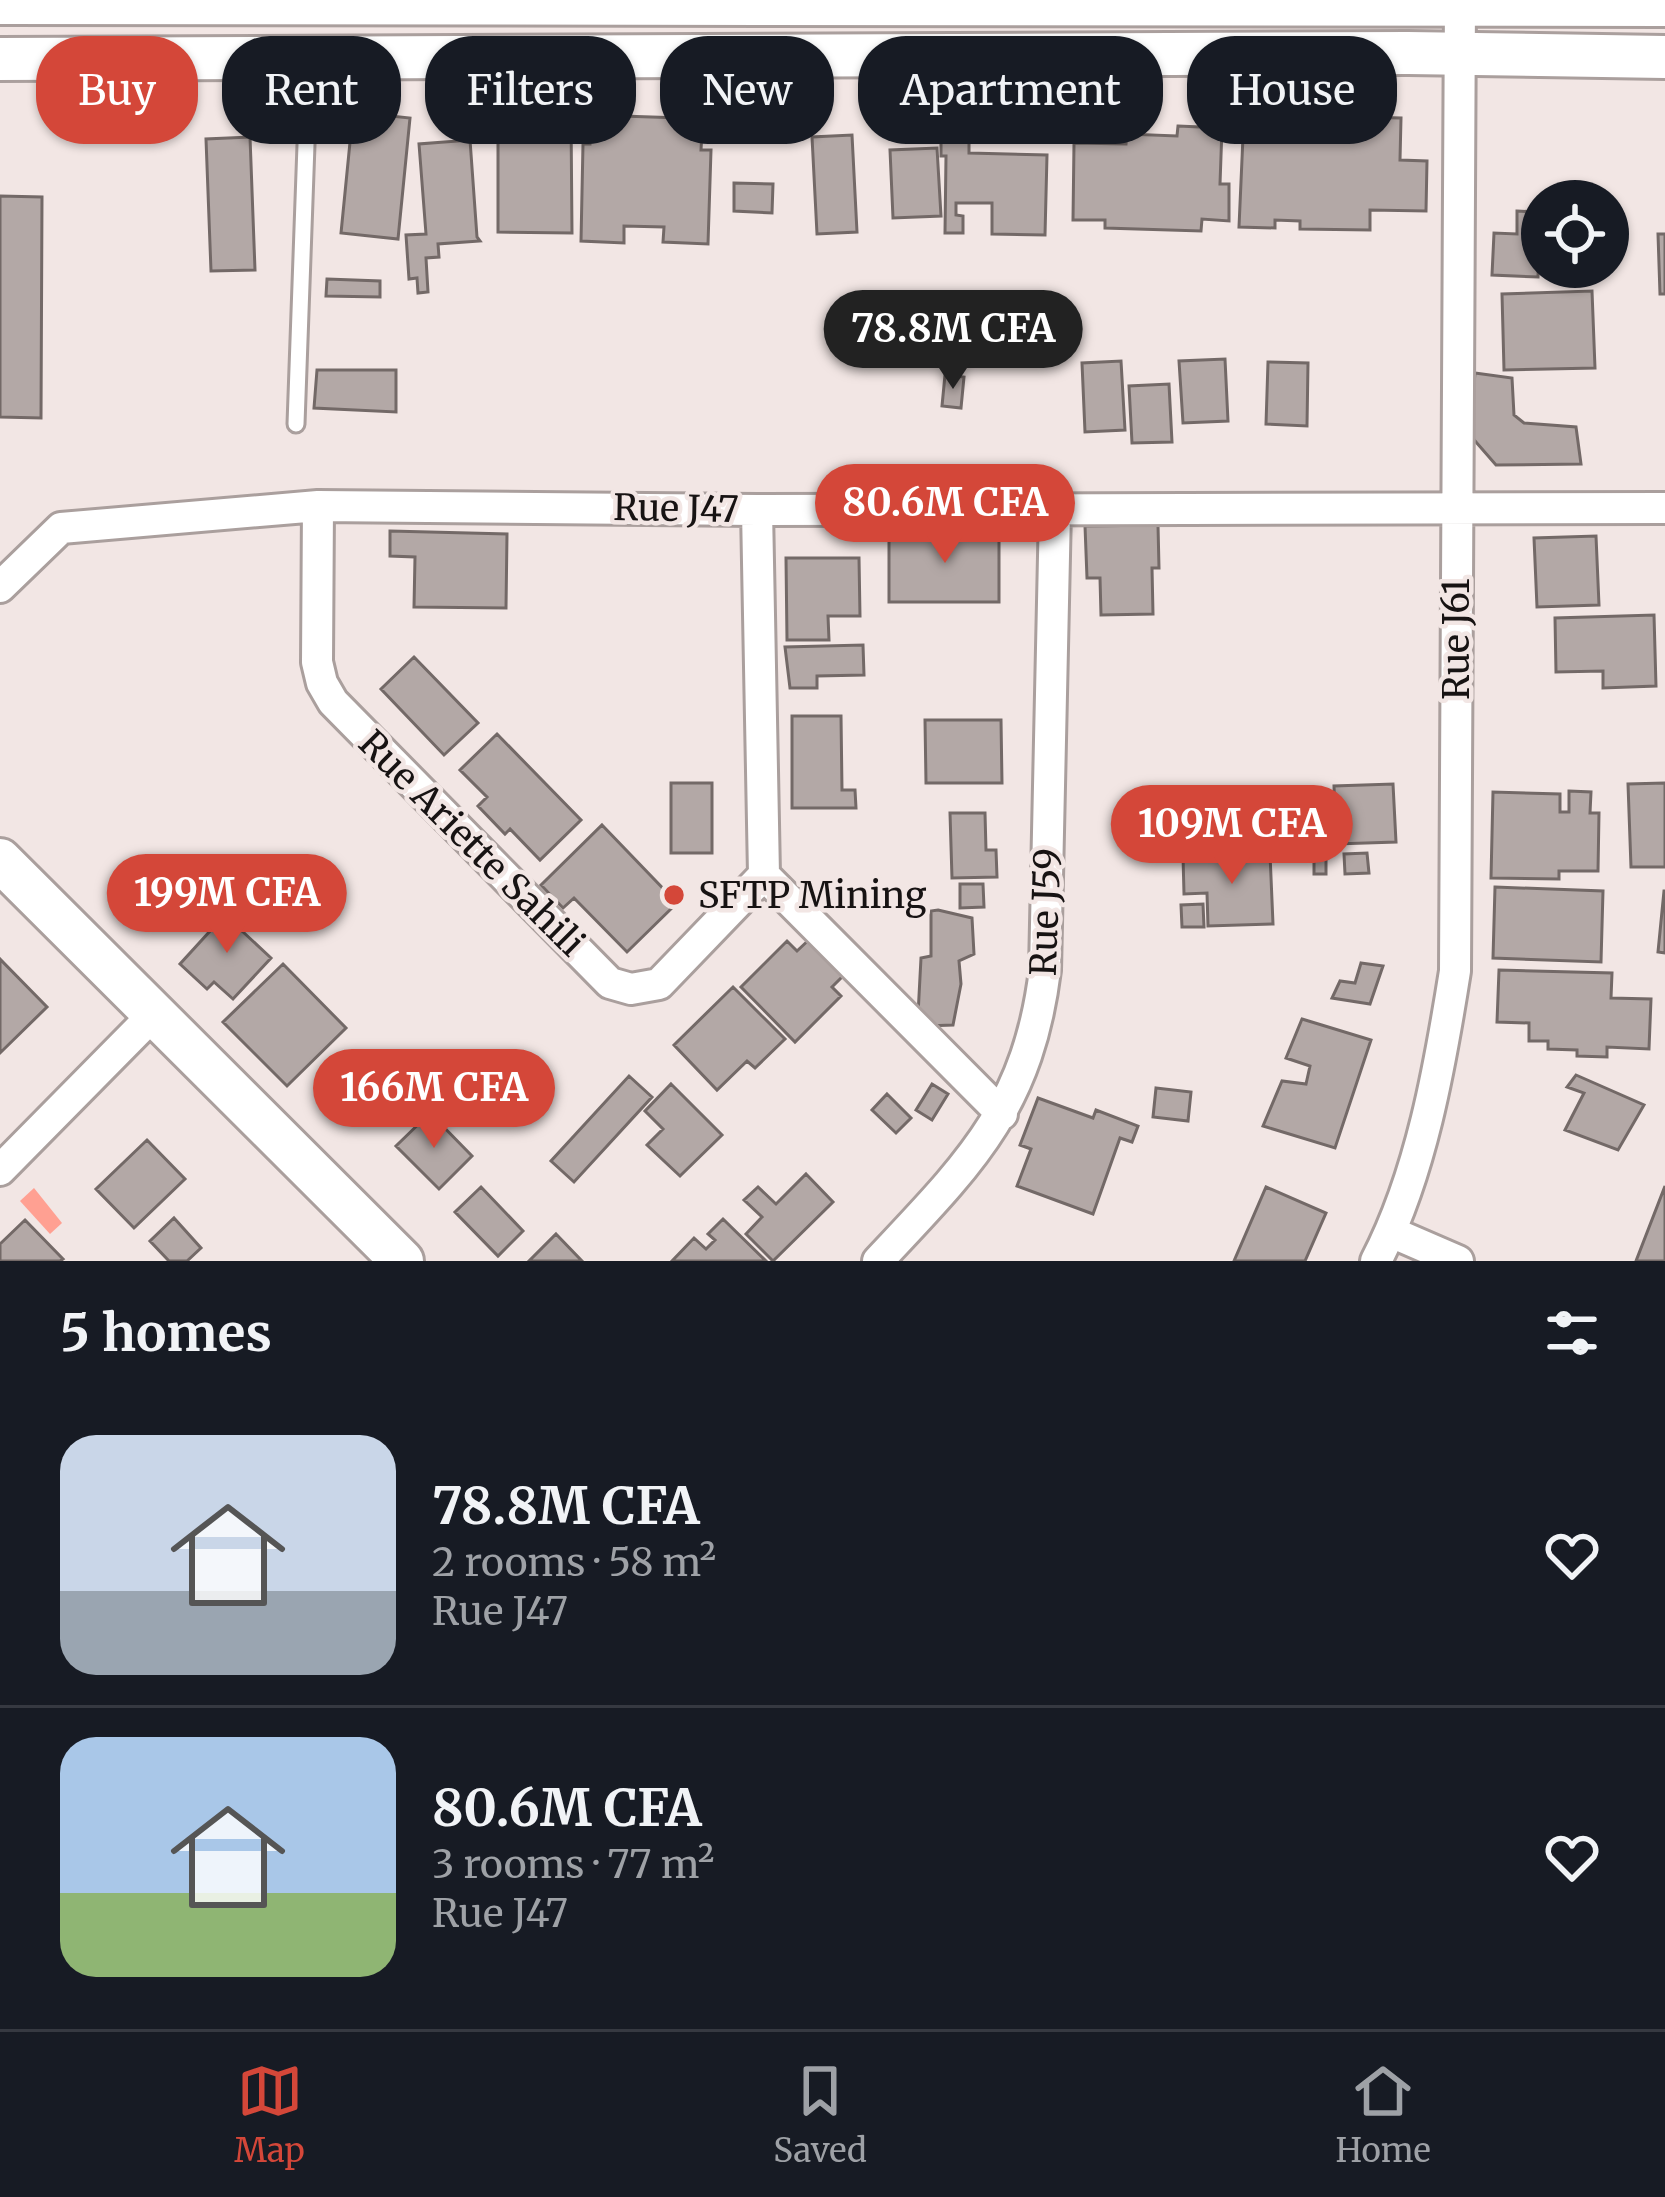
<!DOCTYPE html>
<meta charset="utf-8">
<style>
:root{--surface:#171b24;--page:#20242c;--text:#f1f3f6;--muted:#9ea1a6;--line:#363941;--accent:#d44739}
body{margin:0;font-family:Merriweather,serif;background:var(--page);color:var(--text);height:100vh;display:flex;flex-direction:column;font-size:45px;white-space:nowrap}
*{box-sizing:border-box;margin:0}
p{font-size:39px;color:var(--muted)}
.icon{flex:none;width:66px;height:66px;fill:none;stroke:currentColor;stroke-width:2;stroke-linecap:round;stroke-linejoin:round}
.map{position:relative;height:1261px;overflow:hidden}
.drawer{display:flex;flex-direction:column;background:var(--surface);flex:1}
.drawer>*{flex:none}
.top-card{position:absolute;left:36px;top:36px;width:1593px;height:108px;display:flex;gap:24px}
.controls{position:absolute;left:1521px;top:180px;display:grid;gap:24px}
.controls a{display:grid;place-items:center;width:108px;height:108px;border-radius:50%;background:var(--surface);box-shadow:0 3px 9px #0004;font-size:60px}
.price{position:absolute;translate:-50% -102px;padding:0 27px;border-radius:42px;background:var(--accent);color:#fff;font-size:39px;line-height:78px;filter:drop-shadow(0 3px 6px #0008)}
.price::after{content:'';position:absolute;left:50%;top:72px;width:36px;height:27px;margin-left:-18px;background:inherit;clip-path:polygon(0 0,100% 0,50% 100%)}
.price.on{background:#222;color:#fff}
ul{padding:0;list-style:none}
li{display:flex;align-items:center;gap:36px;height:300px;padding:0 60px}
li+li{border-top:3px solid var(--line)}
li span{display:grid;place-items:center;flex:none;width:336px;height:240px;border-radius:36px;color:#555}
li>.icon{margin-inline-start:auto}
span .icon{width:144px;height:144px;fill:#fffc;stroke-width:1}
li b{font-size:51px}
h2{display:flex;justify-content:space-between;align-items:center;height:144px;padding:0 60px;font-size:51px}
.tag{padding:0 42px;border-radius:48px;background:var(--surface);box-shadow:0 3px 9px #0004;font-size:42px;line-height:108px}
.tag.on{background:var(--accent);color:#fff}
.menu{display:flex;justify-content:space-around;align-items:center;height:168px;border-top:3px solid var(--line);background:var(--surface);font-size:33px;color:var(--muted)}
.menu a{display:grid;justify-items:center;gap:6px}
.menu .on{color:var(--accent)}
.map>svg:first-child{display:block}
</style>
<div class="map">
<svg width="1665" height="1261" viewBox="0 0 1665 1261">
<rect width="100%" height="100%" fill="#f2e6e4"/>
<path fill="#ffa092" d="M34 1188 62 1223 50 1234 20 1201Z"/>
<path fill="#b3a8a6" stroke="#736967" stroke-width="3" d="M353 112 410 118 398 239 341 233Z
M1244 114 1401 118 1400 160 1427 161 1426 211 1370 210V230L1300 229V221L1275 220V228L1239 227Z
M591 115 711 119V131H702L701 150H711L708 244 663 242 664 227 624 226V243L581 241 583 144H590Z
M498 116H571L572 233 498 232Z
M1178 126 1222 128 1220 184H1229V221L1202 219 1201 231 1105 228V220H1073L1074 143 1126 144 1127 134 1177 136Z
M852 135 857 232 817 234 812 137Z
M941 135 969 136V153L1047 155 1045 235 992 234V203H956V215L963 216V233H945L946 156H941Z
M250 137 255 270 211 271 206 139Z
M470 140 477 237 480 241 438 244 439 257 426 258 428 292 418 293 417 278 409 279 406 235 426 234 419 144Z
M937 148 941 216 893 218 890 150Z
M734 183 773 184 772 213 734 211Z
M0 196 42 197 41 418 0 417Z
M1517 211 1540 212 1538 277 1492 275 1494 233 1517 234Z
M1658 234H1665V294H1660Z
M327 279 380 281V297L326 296Z
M1592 291 1595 368 1504 370 1502 294Z
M1225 359 1228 421 1183 423 1179 361Z
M1121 361 1125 430 1085 432 1082 363Z
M1268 362 1308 363 1307 426 1266 424Z
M317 370H396V412L314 408Z
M1475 373 1512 378 1514 415 1524 423 1576 427 1581 464 1496 465 1469 434Z
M945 375 964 377 961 408 942 406Z
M1169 384 1172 442 1132 443 1129 386Z
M1158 525 1159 568H1152L1153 614 1101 615 1100 578H1087L1085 526Z
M917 528H999V602H889V536H917Z
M390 531 507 534 506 608 414 607 415 557 390 556Z
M1596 536 1599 605 1537 607 1534 538Z
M786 558H859L860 616H828L829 640H787Z
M1654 615 1656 686 1603 688V671L1556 672 1555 618Z
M863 645 864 675 817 676V688H790L785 647Z
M414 657 478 723 444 755 381 689Z
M792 716H841L842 790H855L856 808H792Z
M925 720H1001L1002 783H926Z
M497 734 581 820 540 860 510 829 505 834 478 806 487 797 460 770Z
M671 783H712V853H671Z
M1665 783V867H1631L1628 784Z
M1393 784 1396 842 1336 844 1334 786Z
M1569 791 1591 792 1590 813H1599L1598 871H1559V879L1491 878 1493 792 1560 794V812H1569Z
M950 813H985L986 850H996L997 877 952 878Z
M602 825 677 903 627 952 574 898 563 908 541 885Z
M1367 853 1369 873 1345 874 1344 854Z
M1270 854 1273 924 1208 926 1207 893 1184 894 1183 856Z
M1326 855V874H1314V856Z
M960 884H983L984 907 960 908Z
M1495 887 1603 891 1601 962 1493 958Z
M1664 891H1665V953L1658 952Z
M1203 904 1204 927H1182L1181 905Z
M233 906 250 922 242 931 271 958 233 999 214 982 207 989 180 964Z
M938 910 972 918 974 954 959 961 961 984 953 1025 925 1026 918 1015 921 958 931 956V911Z
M814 935 848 971 832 987 841 996 795 1042 741 987 787 941 797 951Z
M0 959 47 1007 0 1053Z
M1361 963 1383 966 1370 1004 1332 998 1340 981 1355 983Z
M283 964 346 1028 287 1086 223 1022Z
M1499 970 1612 973 1611 998 1651 999 1649 1049 1607 1047V1057L1577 1056V1050L1548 1049V1041H1529V1023L1497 1022Z
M733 987 785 1039 755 1068 747 1061 717 1090 674 1045Z
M1302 1019 1371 1040 1335 1148 1263 1126 1282 1081 1306 1084 1310 1066 1286 1058Z
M1576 1075 1644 1105 1618 1150 1565 1130 1584 1093 1567 1087Z
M629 1076 652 1097 574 1182 551 1161Z
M671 1084 722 1135 680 1176 647 1145 663 1129 645 1111Z
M932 1084 948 1094 932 1120 916 1110Z
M1156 1088 1191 1092 1188 1121 1153 1117Z
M887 1094 911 1118 896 1133 872 1110Z
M1038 1098 1093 1118 1096 1110 1138 1126 1132 1142 1120 1138 1093 1214 1017 1186 1031 1149 1020 1145Z
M430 1113 472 1156 439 1189 396 1146Z
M147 1140 185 1179 134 1228 96 1189Z
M806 1174 833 1202 773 1261 746 1234 762 1217 744 1200 758 1187 776 1204Z
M1665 1186V1261H1636Z
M481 1187 523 1231 498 1256 455 1212Z
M1266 1187 1326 1213 1305 1261H1234Z
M174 1218 201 1248 187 1261H169L150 1241Z
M723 1219 766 1261H672L694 1238 706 1249 715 1240 708 1234Z
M25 1220 63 1259 60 1261H0V1244Z
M556 1234 582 1261H529Z"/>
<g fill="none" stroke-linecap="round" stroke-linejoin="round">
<defs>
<path id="service" d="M296 424 309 61"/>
<path id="minor" d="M318 506 317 662 322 683 333 702 610 983 631 989 659 984 764 875
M757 510 764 875 1002 1114
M0 587 61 528 318 506 757 510 1665 508
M0 1170 155 1013
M1391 1232 1458 1261
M878 1261C969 1164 1028 1108 1045 970L1055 510
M1376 1261C1421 1175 1440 1066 1455 971L1460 0"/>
<path id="secondary" d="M0 3 1665 5
M0 59 1408 53 1665 57
M0 860 402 1261"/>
</defs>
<use href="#service" stroke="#aa9f9d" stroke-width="21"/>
<use href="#minor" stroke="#aa9f9d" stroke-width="36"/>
<use href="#secondary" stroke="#aa9f9d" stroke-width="48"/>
<use href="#service" stroke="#fff" stroke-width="15"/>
<use href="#minor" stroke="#fff" stroke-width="30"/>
<use href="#secondary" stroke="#fff" stroke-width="42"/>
</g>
<circle fill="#d44739" stroke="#f2e6e4" stroke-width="4.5" cx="674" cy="895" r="12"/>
<g text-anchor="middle" stroke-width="9" stroke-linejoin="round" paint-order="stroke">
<g font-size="36" fill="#171313" stroke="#f2e6e4">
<text transform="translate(676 508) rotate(1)" y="13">Rue J47</text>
<text transform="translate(1456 639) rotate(-90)" y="13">Rue J61</text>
<text transform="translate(472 843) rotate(45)" y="13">Rue Ariette Sahili</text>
<text transform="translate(1045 912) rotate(-88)" y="13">Rue J59</text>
</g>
<g font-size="36" fill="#171313" stroke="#f2e6e4" text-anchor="start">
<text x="698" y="908">SFTP Mining</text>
</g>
</g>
</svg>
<div class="controls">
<a><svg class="icon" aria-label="locate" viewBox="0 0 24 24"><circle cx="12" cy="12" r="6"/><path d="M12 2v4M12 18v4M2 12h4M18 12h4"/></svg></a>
</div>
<b class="price on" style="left:953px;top:392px">78.8M CFA</b>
<b class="price" style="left:945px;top:566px">80.6M CFA</b>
<b class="price" style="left:1232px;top:887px">109M CFA</b>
<b class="price" style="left:227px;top:956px">199M CFA</b>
<b class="price" style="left:434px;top:1151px">166M CFA</b>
<div class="top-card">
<a class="tag on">Buy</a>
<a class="tag">Rent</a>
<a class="tag">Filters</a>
<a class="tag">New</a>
<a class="tag">Apartment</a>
<a class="tag">House</a>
</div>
</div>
<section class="drawer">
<h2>5 homes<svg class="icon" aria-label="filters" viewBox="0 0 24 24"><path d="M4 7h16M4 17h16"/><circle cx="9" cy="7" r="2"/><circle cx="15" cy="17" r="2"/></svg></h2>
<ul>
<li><span style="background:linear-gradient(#c9d6e8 65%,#9aa5b1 0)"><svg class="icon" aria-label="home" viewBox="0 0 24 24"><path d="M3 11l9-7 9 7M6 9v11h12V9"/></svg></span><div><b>78.8M CFA</b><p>2 rooms · 58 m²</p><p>Rue J47</p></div><svg class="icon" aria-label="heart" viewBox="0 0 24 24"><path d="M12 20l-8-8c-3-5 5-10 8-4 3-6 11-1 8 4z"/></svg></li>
<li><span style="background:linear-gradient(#a9c7e8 65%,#8fb573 0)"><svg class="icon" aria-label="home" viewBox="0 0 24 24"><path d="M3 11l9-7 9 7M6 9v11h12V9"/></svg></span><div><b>80.6M CFA</b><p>3 rooms · 77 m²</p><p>Rue J47</p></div><svg class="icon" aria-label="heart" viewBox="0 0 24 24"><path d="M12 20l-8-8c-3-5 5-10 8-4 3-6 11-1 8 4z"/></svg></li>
</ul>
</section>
<nav class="menu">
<a class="on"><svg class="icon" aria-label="map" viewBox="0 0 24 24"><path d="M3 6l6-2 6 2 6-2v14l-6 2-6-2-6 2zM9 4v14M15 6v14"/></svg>Map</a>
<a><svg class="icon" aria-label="saved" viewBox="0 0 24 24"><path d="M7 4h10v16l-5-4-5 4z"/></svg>Saved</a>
<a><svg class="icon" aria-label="home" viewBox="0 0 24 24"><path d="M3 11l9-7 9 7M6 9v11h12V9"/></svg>Home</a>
</nav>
